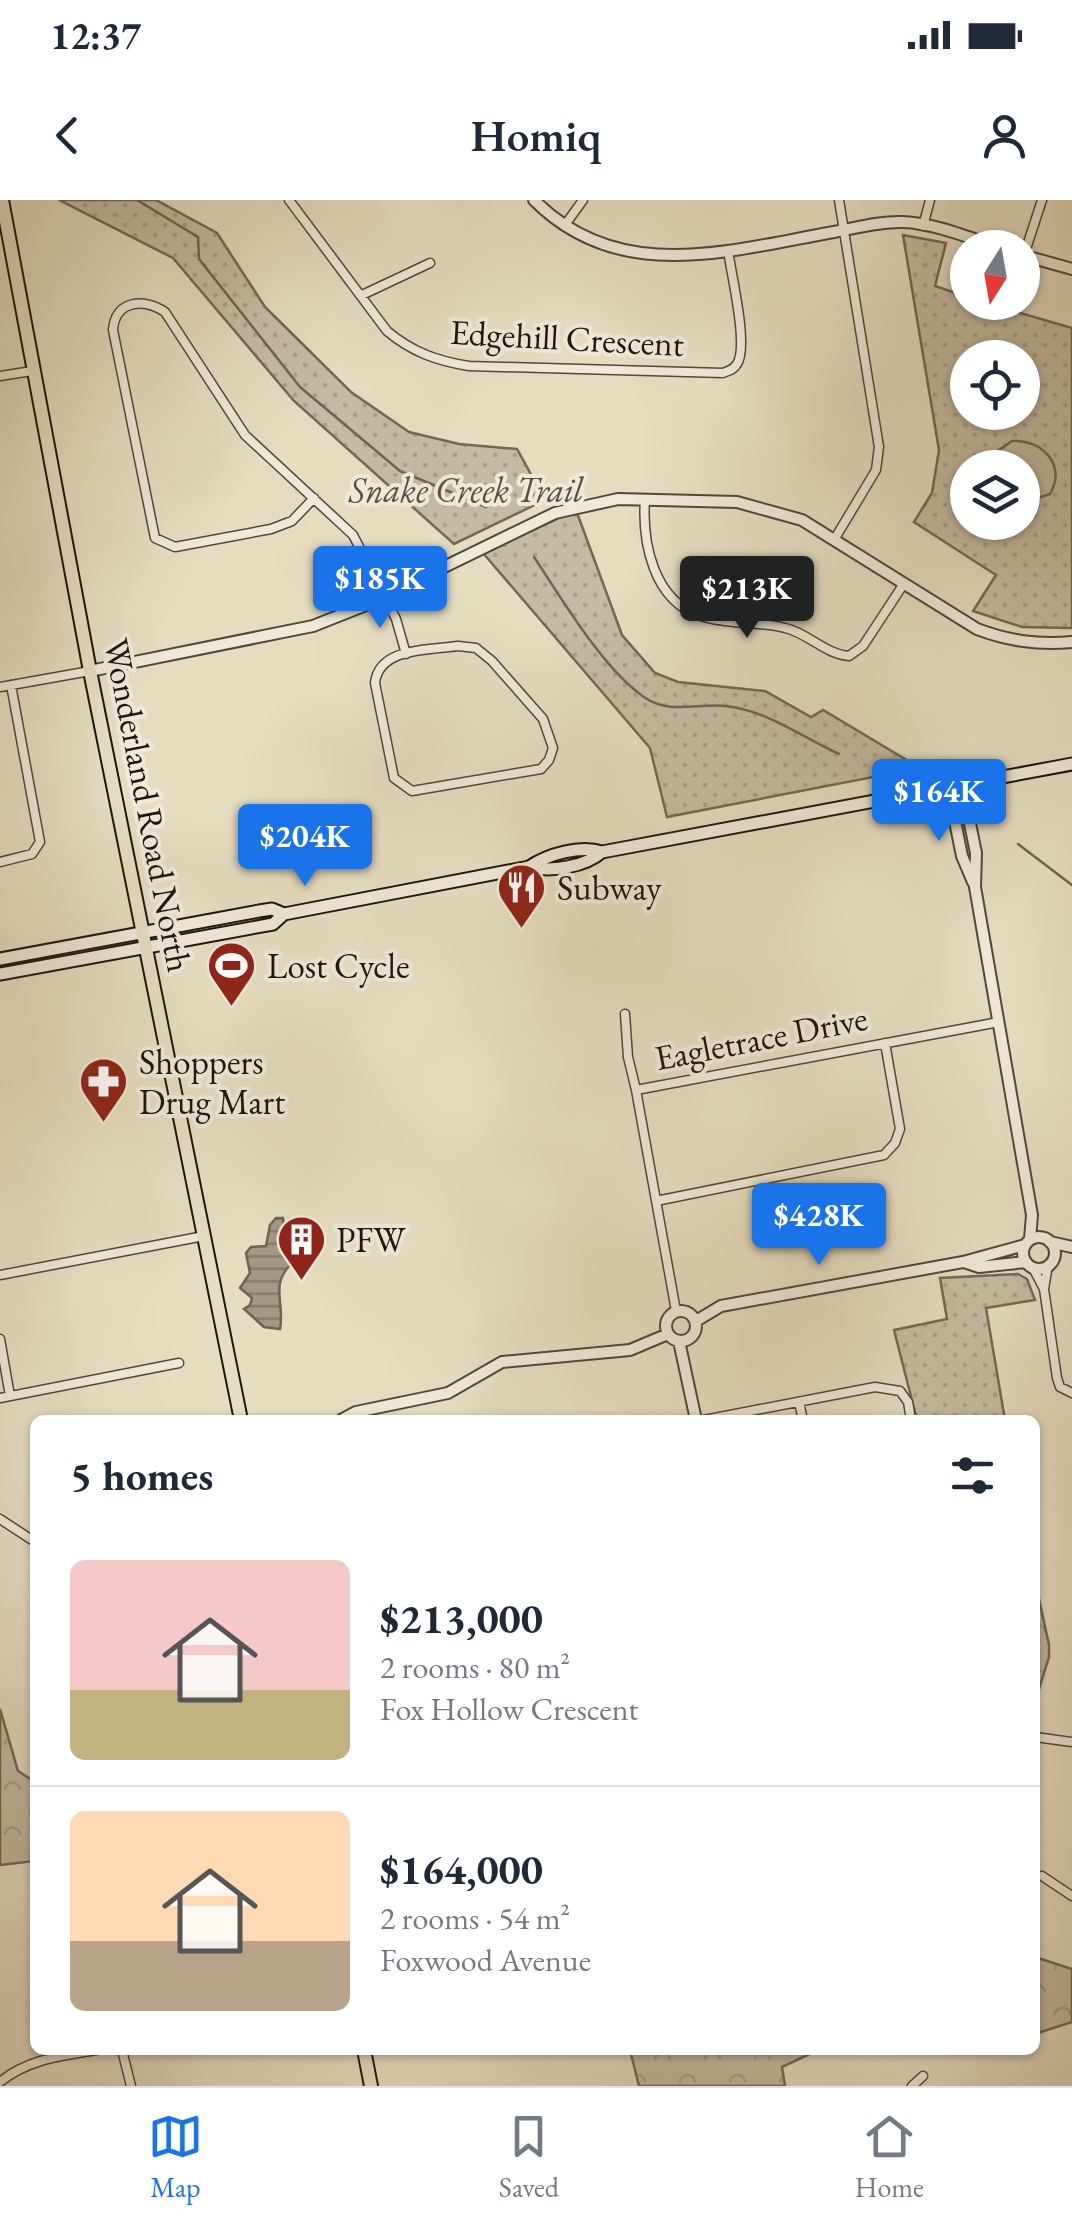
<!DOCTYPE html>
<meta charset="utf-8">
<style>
:root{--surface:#fff;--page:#f6f6f7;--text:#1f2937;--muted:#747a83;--line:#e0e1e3;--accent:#1a73e8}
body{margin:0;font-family:"EB Garamond",serif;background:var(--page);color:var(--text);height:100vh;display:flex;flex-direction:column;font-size:38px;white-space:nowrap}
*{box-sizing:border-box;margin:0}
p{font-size:32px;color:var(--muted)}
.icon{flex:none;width:55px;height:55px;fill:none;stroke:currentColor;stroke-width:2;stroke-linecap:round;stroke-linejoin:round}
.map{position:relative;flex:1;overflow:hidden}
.panel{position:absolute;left:30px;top:1215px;width:1010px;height:640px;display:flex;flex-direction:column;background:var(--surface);border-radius:15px;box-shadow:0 2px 8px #0004}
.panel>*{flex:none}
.needle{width:65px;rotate:191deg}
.controls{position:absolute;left:950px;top:30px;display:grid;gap:20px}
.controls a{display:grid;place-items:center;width:90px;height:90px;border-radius:50%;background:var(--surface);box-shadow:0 2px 8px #0004;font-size:50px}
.price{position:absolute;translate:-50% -85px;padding:0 22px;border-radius:10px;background:var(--accent);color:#fff;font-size:32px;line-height:65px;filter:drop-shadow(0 2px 5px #0008)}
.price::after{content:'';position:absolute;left:50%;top:60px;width:30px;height:22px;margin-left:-15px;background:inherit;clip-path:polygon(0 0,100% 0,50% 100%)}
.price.active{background:#222;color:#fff}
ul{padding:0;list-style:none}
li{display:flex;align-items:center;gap:30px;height:250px;padding:0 40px}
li+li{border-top:2px solid var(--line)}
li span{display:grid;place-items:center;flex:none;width:280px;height:200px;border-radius:15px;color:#555}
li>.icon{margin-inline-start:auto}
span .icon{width:120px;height:120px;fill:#fffc;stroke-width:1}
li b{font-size:42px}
h2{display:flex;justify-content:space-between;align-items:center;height:120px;padding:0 40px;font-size:42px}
.status{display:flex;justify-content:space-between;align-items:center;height:70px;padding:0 50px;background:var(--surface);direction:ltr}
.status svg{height:28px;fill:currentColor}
header{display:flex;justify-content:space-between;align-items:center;height:130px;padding:0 40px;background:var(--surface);font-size:45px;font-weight:600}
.tab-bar{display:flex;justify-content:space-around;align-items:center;height:140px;border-top:2px solid var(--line);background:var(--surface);font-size:28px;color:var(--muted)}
.tab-bar a{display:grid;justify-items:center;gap:5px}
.tab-bar .active{color:var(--accent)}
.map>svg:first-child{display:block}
</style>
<div class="status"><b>12:37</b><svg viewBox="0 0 49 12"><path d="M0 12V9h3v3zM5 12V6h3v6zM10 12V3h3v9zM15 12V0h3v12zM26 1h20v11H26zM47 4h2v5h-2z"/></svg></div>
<header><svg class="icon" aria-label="back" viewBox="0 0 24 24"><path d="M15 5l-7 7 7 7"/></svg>Homiq<svg class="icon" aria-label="person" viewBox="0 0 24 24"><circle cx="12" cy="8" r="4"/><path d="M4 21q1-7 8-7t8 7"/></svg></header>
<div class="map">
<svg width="1072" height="1886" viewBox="0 0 1072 1886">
<defs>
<pattern id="green-dots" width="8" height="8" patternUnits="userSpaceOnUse" patternTransform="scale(2.5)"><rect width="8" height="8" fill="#c5bba2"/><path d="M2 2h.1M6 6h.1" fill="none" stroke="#a9a08a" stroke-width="1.8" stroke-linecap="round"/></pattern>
<pattern id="forest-crowns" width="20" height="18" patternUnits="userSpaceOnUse" patternTransform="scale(2.5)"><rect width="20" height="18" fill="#c5bba2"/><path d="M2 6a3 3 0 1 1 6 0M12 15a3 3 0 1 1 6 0" fill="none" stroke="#a9a08a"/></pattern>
<pattern id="water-rules" width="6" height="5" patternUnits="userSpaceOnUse" patternTransform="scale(2.5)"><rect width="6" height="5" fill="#a49883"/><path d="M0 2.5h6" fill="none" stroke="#857b69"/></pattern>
</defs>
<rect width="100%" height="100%" fill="#e6ddc1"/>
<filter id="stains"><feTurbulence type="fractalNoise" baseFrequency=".002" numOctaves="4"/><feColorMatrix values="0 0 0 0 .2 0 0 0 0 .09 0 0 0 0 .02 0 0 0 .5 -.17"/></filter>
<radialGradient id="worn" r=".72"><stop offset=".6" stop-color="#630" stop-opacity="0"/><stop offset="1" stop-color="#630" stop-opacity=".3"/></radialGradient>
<path fill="url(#green-dots)" stroke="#746756" stroke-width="2.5" fill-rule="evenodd" d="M59 0H156L217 33 265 107 351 192 409 232 459 244 517 249 545 300 454 344 294 201 173 58Z
M903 35 946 43 935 86 967 97 968 102 986 103 1072 128V428L1022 427 973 411 996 375 914 322 932 293 939 250ZM968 158H1022V212H968ZM968 268H1022V322H968Z
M576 310 622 435 655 473 678 482 765 491 811 517 823 510 920 568 667 617 650 548 483 353Z
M1018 1074 1027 1079 1035 1100 986 1108 1005 1220H917L894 1130 947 1119 940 1078Z"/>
<path fill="url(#forest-crowns)" stroke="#746756" stroke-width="2.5" d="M1035 1367 1038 1374 1037 1390 1049 1445V1457L1035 1502Z
M0 1509 18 1571 35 1582V1661L0 1665Z
M1035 1757 1072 1769V1822L1035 1834Z
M630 1850H818L782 1867 785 1886H639Z"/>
<path fill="#c5bba2" stroke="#746756" stroke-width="2.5" d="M1012 241C1042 239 1067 265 1050 294L1023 303 1022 268 994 267 995 253Z"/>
<path fill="url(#water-rules)" stroke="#706353" stroke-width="2.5" d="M276 1018H283L290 1065C270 1086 285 1103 280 1129L264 1127 244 1109 250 1105 252 1098 240 1088 250 1073 246 1053 251 1047 266 1046 270 1025Z"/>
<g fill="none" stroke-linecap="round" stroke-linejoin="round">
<path stroke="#706353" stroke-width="2.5" d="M137 0 198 37 199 59 300 187 400 271 486 307
M534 357C562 399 603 469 644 497 669 515 698 503 726 506 768 511 802 537 839 554
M1018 644 1072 685"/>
<defs>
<path id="minor" d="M289 0 387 131C412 152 437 161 469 166L723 173C730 170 733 170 737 164 749 146 731 74 728 50
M565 25 583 0
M923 26 930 0
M1024 55 1042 0
M362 95 430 63
M0 176 32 171
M314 298 292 321 271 329 175 347 155 338 113 130C115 100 144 98 165 112L245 235 353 335 396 419 406 454
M645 299C642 342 653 401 701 416 727 425 758 421 785 428 808 433 825 454 849 456L863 446 903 385
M834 340 876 270 879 247 839 0
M458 446 476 448 492 461 543 519 553 548 549 560 541 569 412 591 394 578 375 483C379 447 430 450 458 446Z
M0 487 90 471
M0 662 32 654 40 642 11 485
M625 814 628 857 636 890
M656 1001 884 955 895 943 900 929 885 843
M1033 1068 1044 1089 1057 1178 1060 1187 1072 1193
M0 1075 204 1036
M1044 1089 1048 1065
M676 1111 636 890 999 822
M0 1139 10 1196
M0 1198 179 1163
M799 1202 803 1220
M704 1220 875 1187 900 1191 908 1202 911 1220
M0 1319 35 1342
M1035 1537 1072 1542
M1042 1676 1072 1696
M122 1850 131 1886
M0 1882C28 1859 61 1856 97 1850
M912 1886 923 1876"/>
<path id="tertiary" d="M534 0C619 86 730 50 834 32 856 28 880 21 903 22 934 23 970 38 1000 48
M1022 55 1072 69
M90 471 313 426 366 405 555 313 618 299 737 302 802 320 977 429C1009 441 1037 445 1072 442
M962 584 976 653 975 687 1032 1015 1030 1039
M948 587 962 656 973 682
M1023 1053a16 16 0 1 1 32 0a16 16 0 1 1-32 0Z
M1050 1042 1072 1047
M964 1062 979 1067 1026 1062
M666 1126a15 15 0 1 1 30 0a15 15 0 1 1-30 0Z
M696 1121 721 1106 963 1062 1025 1045
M679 1141 696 1220
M341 1220 356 1212 448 1193 502 1162 630 1150 668 1134"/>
<path id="secondary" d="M529 667C551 672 585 667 602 652
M0 759 259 711 272 709 284 714 529 667C548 654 580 645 602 652L1072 564
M0 774 273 724 284 714"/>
<path id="primary" d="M2 0 90 471 241 1220
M364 1850 371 1886"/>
</defs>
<use href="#minor" stroke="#544638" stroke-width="11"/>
<use href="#tertiary" stroke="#544638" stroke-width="14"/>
<use href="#secondary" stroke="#23130a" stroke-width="15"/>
<use href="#primary" stroke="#23130a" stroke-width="16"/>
<use href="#minor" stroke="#efe9d7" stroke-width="8"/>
<use href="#tertiary" stroke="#efe9d7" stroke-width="10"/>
<use href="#secondary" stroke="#efe9d7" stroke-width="11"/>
<use href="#primary" stroke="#e6ddc1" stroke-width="12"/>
</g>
<defs>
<symbol id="restaurant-pin" viewBox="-11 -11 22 30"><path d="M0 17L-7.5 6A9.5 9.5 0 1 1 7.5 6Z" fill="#8f2418" stroke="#efe9d7"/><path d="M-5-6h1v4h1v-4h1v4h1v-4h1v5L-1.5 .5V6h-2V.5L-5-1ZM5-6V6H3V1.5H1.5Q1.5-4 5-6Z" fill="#fff"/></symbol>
<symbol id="stadium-pin" viewBox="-11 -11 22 30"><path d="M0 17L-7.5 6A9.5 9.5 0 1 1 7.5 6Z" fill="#8f2418" stroke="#efe9d7"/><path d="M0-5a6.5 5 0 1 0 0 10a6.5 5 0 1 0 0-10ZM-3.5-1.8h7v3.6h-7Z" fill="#fff"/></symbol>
<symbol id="pharmacy-pin" viewBox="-11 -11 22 30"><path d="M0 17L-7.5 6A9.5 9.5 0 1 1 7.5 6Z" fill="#8f2418" stroke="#efe9d7"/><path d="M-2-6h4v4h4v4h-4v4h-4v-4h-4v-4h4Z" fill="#fff"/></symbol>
<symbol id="building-pin" viewBox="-11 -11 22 30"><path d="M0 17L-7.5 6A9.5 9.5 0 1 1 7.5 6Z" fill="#8f2418" stroke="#efe9d7"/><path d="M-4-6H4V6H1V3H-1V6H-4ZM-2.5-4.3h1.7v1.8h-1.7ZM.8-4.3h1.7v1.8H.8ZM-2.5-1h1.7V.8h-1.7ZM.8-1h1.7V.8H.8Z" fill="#fff"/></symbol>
</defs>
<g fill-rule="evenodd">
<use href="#restaurant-pin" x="494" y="660" width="55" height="75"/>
<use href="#stadium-pin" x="204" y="738" width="55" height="75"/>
<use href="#pharmacy-pin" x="76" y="854" width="55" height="75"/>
<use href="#building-pin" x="274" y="1012" width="55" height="75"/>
</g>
<g text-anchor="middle" stroke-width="8" stroke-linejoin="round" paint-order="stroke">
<g font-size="35" fill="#23130a" stroke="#efe9d7">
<text transform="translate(567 138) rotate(3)" y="12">Edgehill Crescent</text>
<text transform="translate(148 605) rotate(79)" y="12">Wonderland Road North</text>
<text transform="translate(761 838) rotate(-11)" y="12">Eagletrace Drive</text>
</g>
<g font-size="35" font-style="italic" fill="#5c4e3f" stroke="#efe9d7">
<text x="466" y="302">Snake Creek Trail</text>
</g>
<g font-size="35" fill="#23130a" stroke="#efe9d7" text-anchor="start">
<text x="557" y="700">Subway</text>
<text x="267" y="778">Lost Cycle</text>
<text x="139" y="874">Shoppers<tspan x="139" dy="40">Drug Mart</tspan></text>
<text x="336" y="1052">PFW</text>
</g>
</g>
<rect width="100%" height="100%" filter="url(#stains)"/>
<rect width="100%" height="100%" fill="url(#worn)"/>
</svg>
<div class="controls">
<a><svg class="needle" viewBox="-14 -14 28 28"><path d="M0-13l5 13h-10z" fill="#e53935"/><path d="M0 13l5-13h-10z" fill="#747a83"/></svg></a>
<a><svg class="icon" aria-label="locate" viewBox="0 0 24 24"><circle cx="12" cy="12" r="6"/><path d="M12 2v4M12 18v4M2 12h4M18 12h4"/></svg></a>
<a><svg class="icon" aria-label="layers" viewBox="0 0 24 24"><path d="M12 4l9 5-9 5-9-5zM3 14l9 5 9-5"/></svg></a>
</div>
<b class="price" style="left:380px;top:431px">$185K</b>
<b class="price active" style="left:747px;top:441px">$213K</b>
<b class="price" style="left:939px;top:644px">$164K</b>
<b class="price" style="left:305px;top:689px">$204K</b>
<b class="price" style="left:819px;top:1068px">$428K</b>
<section class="panel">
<h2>5 homes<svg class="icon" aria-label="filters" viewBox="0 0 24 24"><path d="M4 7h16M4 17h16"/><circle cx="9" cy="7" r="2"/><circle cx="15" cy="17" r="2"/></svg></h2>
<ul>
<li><span style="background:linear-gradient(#f6c9c9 65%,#c2b280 0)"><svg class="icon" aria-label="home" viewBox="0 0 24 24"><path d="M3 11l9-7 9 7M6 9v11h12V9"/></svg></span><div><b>$213,000</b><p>2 rooms · 80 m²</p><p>Fox Hollow Crescent</p></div></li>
<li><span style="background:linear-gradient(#ffd9b3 65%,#b9a48a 0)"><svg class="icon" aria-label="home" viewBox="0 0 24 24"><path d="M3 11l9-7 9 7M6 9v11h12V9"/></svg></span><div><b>$164,000</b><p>2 rooms · 54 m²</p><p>Foxwood Avenue</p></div></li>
</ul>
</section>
</div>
<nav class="tab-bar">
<a class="active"><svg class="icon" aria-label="map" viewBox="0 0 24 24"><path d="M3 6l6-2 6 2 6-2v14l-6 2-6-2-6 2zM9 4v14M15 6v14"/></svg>Map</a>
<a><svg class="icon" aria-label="saved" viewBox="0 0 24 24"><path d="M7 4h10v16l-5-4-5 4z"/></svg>Saved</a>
<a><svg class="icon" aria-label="home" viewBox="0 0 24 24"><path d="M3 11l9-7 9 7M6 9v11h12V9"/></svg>Home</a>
</nav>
